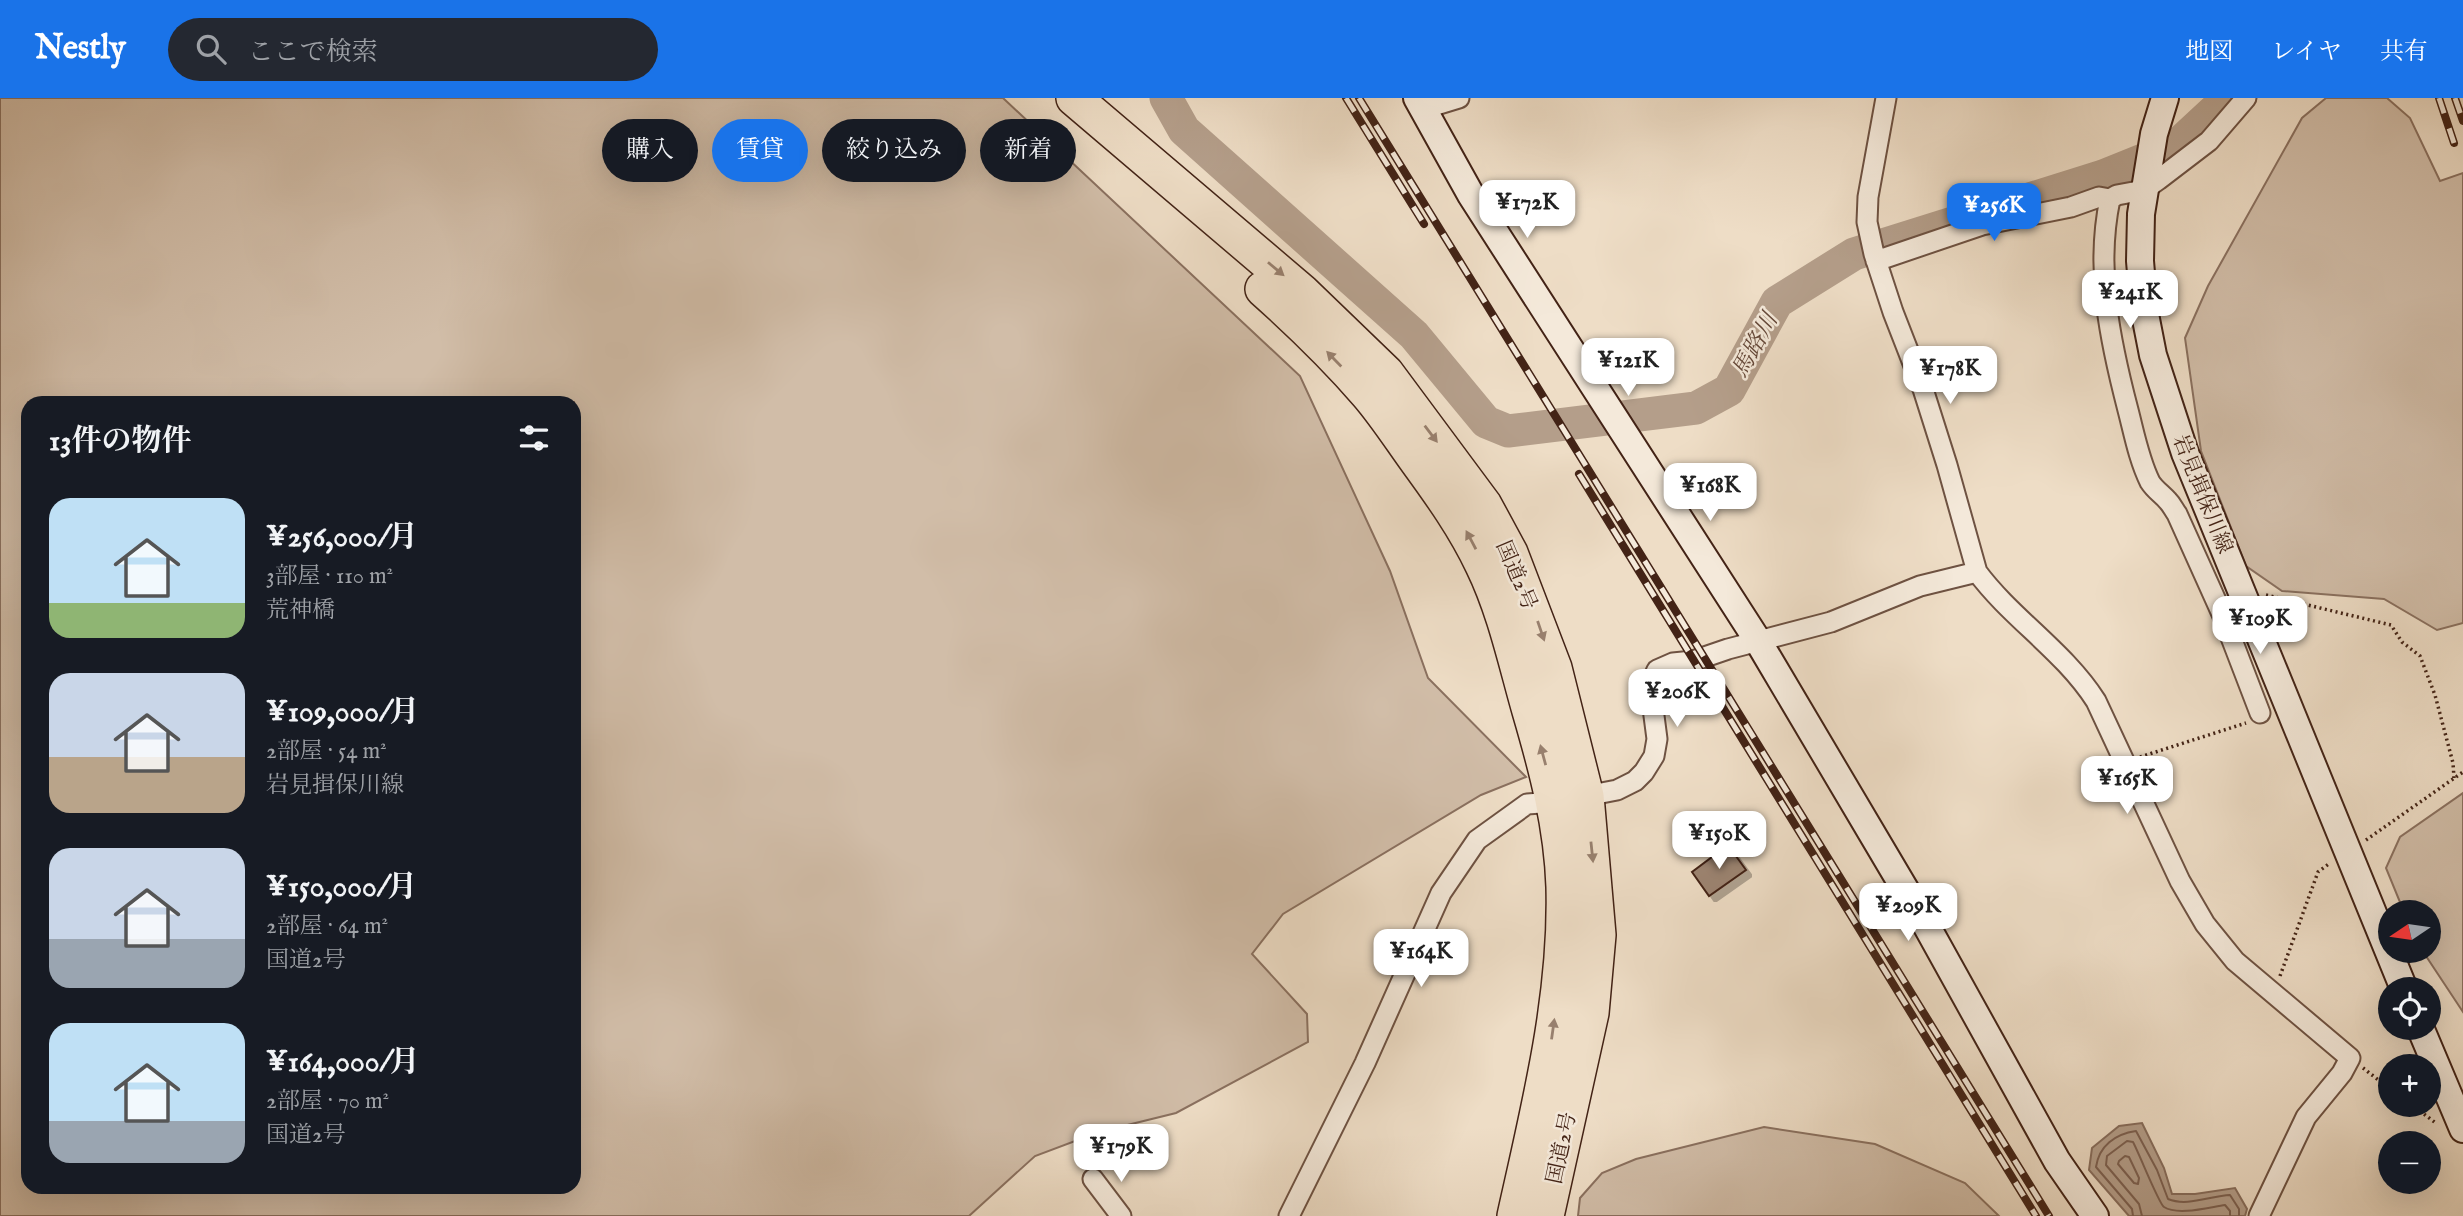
<!DOCTYPE html>
<html lang="ja">
<meta charset="utf-8">
<style>
:root{--surface:#171b24;--page:#242831;--text:#f1f3f6;--muted:#9ea1a6;--accent:#1a73e8}
body{margin:0;font-family:"IM FELL English","Noto Serif JP",serif;background:var(--page);color:var(--text);height:100vh;display:flex;flex-direction:column;font-size:26px;white-space:nowrap}
*{box-sizing:border-box;margin:0}
p{font-size:23px;color:var(--muted)}
.icon{flex:none;width:38px;height:38px;fill:none;stroke:currentColor;stroke-width:2;stroke-linecap:round;stroke-linejoin:round}
.map{position:relative;flex:1;overflow:hidden}
.side{position:absolute;left:21px;top:298px;width:560px;height:798px;display:flex;flex-direction:column;background:var(--surface);border-radius:21px;box-shadow:0 7px 28px #0002}
.side>*{flex:none}
.guide{position:absolute;left:602px;top:21px;width:665px;height:63px;display:flex;gap:14px}
.needle{width:46px;rotate:257deg}
.fabs{position:absolute;left:2378px;top:802px;display:grid;gap:14px}
.fabs a{display:grid;place-items:center;width:63px;height:63px;border-radius:50%;background:var(--surface);box-shadow:0 7px 28px #0002;font-size:35px}
.price{position:absolute;translate:-50% -60px;padding:0 16px;border-radius:14px;background:#fff;color:#222;font-size:23px;line-height:46px;filter:drop-shadow(0 2px 4px #0008)}
.price::after{content:'';position:absolute;left:50%;top:42px;width:21px;height:16px;margin-left:-10px;background:inherit;clip-path:polygon(0 0,100% 0,50% 100%)}
.price.current{background:var(--accent);color:#fff}
ul{padding:0;list-style:none}
li{display:flex;align-items:center;gap:21px;height:175px;padding:0 28px}
li span{display:grid;place-items:center;flex:none;width:196px;height:140px;border-radius:21px;color:#555}
li>.icon{margin-inline-start:auto}
span .icon{width:84px;height:84px;fill:#fffc;stroke-width:1}
li b{font-size:30px}
h2{display:flex;justify-content:space-between;align-items:center;height:84px;padding:0 28px;font-size:30px}
.chip{padding:0 24px;border-radius:32px;background:var(--surface);box-shadow:0 7px 28px #0002;font-size:24px;line-height:63px}
.chip.current{background:var(--accent);color:#fff}
header{display:flex;align-items:center;gap:42px;box-sizing:border-box;height:98px;padding:0 35px;background:var(--accent);color:#fff}
header strong{font-size:33px}
nav{display:flex;gap:38px;margin-inline-start:auto;font-size:24px}
.search{width:490px;height:63px;background:var(--page);display:flex;align-items:center;gap:18px;box-sizing:border-box;padding:0 24px;border-radius:38px;color:var(--muted);font-size:26px}
.map>svg:first-child{display:block}
</style>
<header>
<strong>Nestly</strong>
<div class="search"><svg class="icon" aria-label="search" viewBox="0 0 24 24"><circle cx="10" cy="10" r="6"/><path d="M15 15l6 6"/></svg>ここで検索</div>
<nav><a>地図</a><a>レイヤ</a><a>共有</a></nav>
</header>
<div class="map">
<svg width="2463" height="1118" viewBox="0 0 2463 1118">
<defs>
<filter id="shadow"><feDropShadow dx="6" dy="6" stdDeviation="0" flood-color="#0004"/></filter>
</defs>
<rect width="100%" height="100%" fill="#eeddc6"/>
<filter id="stains"><feTurbulence type="fractalNoise" baseFrequency=".00286" numOctaves="4"/><feColorMatrix values="0 0 0 0 .2 0 0 0 0 .09 0 0 0 0 .02 0 0 0 .5 -.17"/></filter>
<radialGradient id="worn" r=".72"><stop offset=".6" stop-color="#630" stop-opacity="0"/><stop offset="1" stop-color="#630" stop-opacity=".3"/></radialGradient>
<path fill="#d1bda8" stroke="#8a705f" stroke-width="2" fill-rule="evenodd" d="M0 0H1003L1300 278 1390 473 1428 580 1526 679 1481 697 1283 816 1252 856 1307 916 1308 944 1176 1015 1099 1034 1035 1058 969 1118H0ZM28 304H574V1088H28Z
M2326 0H2387L2410 20 2440 83 2463 75V525L2437 532 2384 501 2282 493 2246 468 2201 353 2185 240 2208 188 2302 20Z
M2463 695V914L2422 852H2429V814H2404L2386 770 2400 739Z
M1764 1029 1875 1046 1965 1085 1999 1118H1578L1580 1100 1602 1075 1636 1061Z"/>
<path fill="#b49e8a" stroke="#876d5c" stroke-width="2" d="M2142 1025 2164 1070 2172 1096H2195L2235 1090 2247 1111 2245 1118H2129L2089 1072 2092 1050 2119 1028Z"/>
<g fill="none" stroke-linecap="round" stroke-linejoin="round">
<path stroke="#7c6050" stroke-width="2" d="M2125 1058 2129 1059 2139 1080 2138 1086 2134 1085 2118 1066 2119 1063Z
M2133 1118 2132 1111 2096 1069C2099 1048 2115 1036 2136 1033L2157 1072 2168 1101C2187 1109 2210 1098 2230 1097L2239 1111V1118
M2142 1118 2139 1106 2106 1067 2107 1058 2127 1043 2133 1044C2139 1055 2159 1106 2164 1109 2178 1118 2210 1109 2225 1107L2230 1113V1118"/>
<path stroke="#b49e8a" stroke-width="33" d="M1166 0 1184 32 1414 237 1486 324 1508 333 1696 310 1729 292 1777 204 1854 156 2103 78 2175 49 2228 0"/>
</g>
<path fill="#9c8472" stroke="#432316" stroke-width="2" filter="url(#shadow)" d="M1728 747 1746 772 1709 798 1692 774Z"/>
<g fill="none" stroke-linecap="round" stroke-linejoin="round">
<defs>
<path id="street" d="M1886 0 1868 99 1867 124 1874 156 1893 214 1923 291 1947 367 1977 474
M2246 0 2209 43 2158 82 2144 92 2117 97 2110 101C2095 172 2110 243 2128 312 2134 335 2139 362 2150 384 2155 392 2162 396 2168 403 2172 407 2174 412 2177 416L2222 516 2247 505
M1423 11 1459 0
M1876 163 1982 127 2071 109 2099 99 2110 101
M2222 516 2260 615
M1093 1081 1121 1118
M1289 1118 1365 965 1441 795 1477 742 1527 706 1555 704 1617 692 1635 683 1644 674 1654 658 1657 641 1650 587 1657 572 1673 565 1693 563 1728 551 1831 524 1920 488 1977 474C2012 521 2064 553 2096 603L2180 783 2205 826 2235 863 2350 960 2342 975 2306 1019 2259 1118"/>
<path id="secondary" d="M1417 0 1471 97 1758 543 1925 825 2057 1063 2095 1118
M2165 0 2154 36 2141 116 2140 163 2144 211 2153 257 2185 355 2404 891
M2420 929 2463 1031"/>
<path id="highway" d="M1074 0 1302 194 1386 275 1484 407 1510 455 1554 570 1586 698 1598 837 1591 915 1546 1118
M1263 191C1300 224 1336 259 1368 296 1386 317 1402 342 1418 364 1442 397 1465 429 1483 467 1505 512 1516 564 1530 613 1547 671 1562 728 1564 789 1567 900 1539 1010 1515 1118"/>
</defs>
<use href="#street" stroke="#6e5242" stroke-width="23"/>
<use href="#secondary" stroke="#432316" stroke-width="30"/>
<use href="#highway" stroke="#432316" stroke-width="38"/>
<path stroke="#432316" stroke-width="3.5" stroke-dasharray="2 3.5" stroke-linecap="butt" d="M2266 497 2391 527 2402 544 2420 558 2435 597 2453 665 2454 680
M2140 659 2246 625
M2366 742 2463 674
M2280 878 2318 774 2330 765
M2363 970 2390 991
M2411 1006 2437 1026"/>
<use href="#street" stroke="#f4e9da" stroke-width="19"/>
<use href="#secondary" stroke="#f4e9da" stroke-width="26"/>
<use href="#highway" stroke="#eeddc6" stroke-width="35"/>
<defs>
<path id="rail" d="M1346 0 1424 126
M1359 0 2049 1118
M2439 0 2454 45
M2455 0 2463 23
M1579 376 2036 1118"/>
</defs>
<use href="#rail" stroke="#432316" stroke-width="8"/>
<use href="#rail" stroke="#f4e9da" stroke-width="5" stroke-dasharray="16" stroke-linecap="butt"/>
</g>
<defs><path id="oneway-solid" d="M-6-.8H1V-3.2L6.5 0L1 3.2V.8H-6Z" transform="scale(1.75)"/></defs>
<g fill="#98806e">
<use href="#oneway-solid" transform="translate(1276 171) rotate(40)"/>
<use href="#oneway-solid" transform="translate(1334 261) rotate(-134)"/>
<use href="#oneway-solid" transform="translate(1431 336) rotate(53)"/>
<use href="#oneway-solid" transform="translate(1471 442) rotate(-118)"/>
<use href="#oneway-solid" transform="translate(1541 533) rotate(71)"/>
<use href="#oneway-solid" transform="translate(1543 657) rotate(-105)"/>
<use href="#oneway-solid" transform="translate(1592 754) rotate(84)"/>
<use href="#oneway-solid" transform="translate(1553 931) rotate(-82)"/>
</g>
<g text-anchor="middle" stroke-width="5" stroke-linejoin="round" paint-order="stroke">
<g font-size="21" fill="#432316" stroke="#f4e9da">
<text transform="translate(2203 396) rotate(68)" y="7">岩見揖保川線</text>
<text transform="translate(1517 477) rotate(67)" y="7">国道2号</text>
<text transform="translate(1561 1050) rotate(-78)" y="7">国道2号</text>
</g>
<g font-size="23" font-style="italic" fill="#654839" stroke="#f4e9da">
<text transform="translate(1754 247) rotate(-61)" y="8">馬路川</text>
</g>
</g>
<rect width="100%" height="100%" filter="url(#stains)"/>
<rect width="100%" height="100%" fill="url(#worn)"/>
</svg>
<div class="fabs">
<a><svg class="needle" viewBox="-14 -14 28 28"><path d="M0-13l5 13h-10z" fill="#e53935"/><path d="M0 13l5-13h-10z" fill="#9ea1a6"/></svg></a>
<a><svg class="icon" aria-label="locate" viewBox="0 0 24 24"><circle cx="12" cy="12" r="6"/><path d="M12 2v4M12 18v4M2 12h4M18 12h4"/></svg></a>
<a>+</a>
<a>−</a>
</div>
<b class="price" style="left:1527px;top:142px">¥172K</b>
<b class="price current" style="left:1994px;top:145px">¥256K</b>
<b class="price" style="left:2130px;top:232px">¥241K</b>
<b class="price" style="left:1628px;top:300px">¥121K</b>
<b class="price" style="left:1950px;top:308px">¥178K</b>
<b class="price" style="left:1710px;top:425px">¥168K</b>
<b class="price" style="left:2260px;top:558px">¥109K</b>
<b class="price" style="left:1677px;top:631px">¥206K</b>
<b class="price" style="left:2127px;top:718px">¥165K</b>
<b class="price" style="left:1719px;top:773px">¥150K</b>
<b class="price" style="left:1908px;top:845px">¥209K</b>
<b class="price" style="left:1421px;top:891px">¥164K</b>
<b class="price" style="left:1121px;top:1086px">¥179K</b>
<div class="guide">
<a class="chip">購入</a>
<a class="chip current">賃貸</a>
<a class="chip">絞り込み</a>
<a class="chip">新着</a>
</div>
<section class="side">
<h2>13件の物件<svg class="icon" aria-label="filters" viewBox="0 0 24 24"><path d="M4 7h16M4 17h16"/><circle cx="9" cy="7" r="2"/><circle cx="15" cy="17" r="2"/></svg></h2>
<ul>
<li><span style="background:linear-gradient(#bfe0f5 75%,#8fb573 0)"><svg class="icon" aria-label="home" viewBox="0 0 24 24"><path d="M3 11l9-7 9 7M6 9v11h12V9"/></svg></span><div><b>¥256,000/月</b><p>3部屋 · 110 m²</p><p>荒神橋</p></div></li>
<li><span style="background:linear-gradient(#c9d6e8 60%,#b9a48a 0)"><svg class="icon" aria-label="home" viewBox="0 0 24 24"><path d="M3 11l9-7 9 7M6 9v11h12V9"/></svg></span><div><b>¥109,000/月</b><p>2部屋 · 54 m²</p><p>岩見揖保川線</p></div></li>
<li><span style="background:linear-gradient(#c9d6e8 65%,#9aa5b1 0)"><svg class="icon" aria-label="home" viewBox="0 0 24 24"><path d="M3 11l9-7 9 7M6 9v11h12V9"/></svg></span><div><b>¥150,000/月</b><p>2部屋 · 64 m²</p><p>国道2号</p></div></li>
<li><span style="background:linear-gradient(#bfe0f5 70%,#9aa5b1 0)"><svg class="icon" aria-label="home" viewBox="0 0 24 24"><path d="M3 11l9-7 9 7M6 9v11h12V9"/></svg></span><div><b>¥164,000/月</b><p>2部屋 · 70 m²</p><p>国道2号</p></div></li>
</ul>
</section>
</div>
